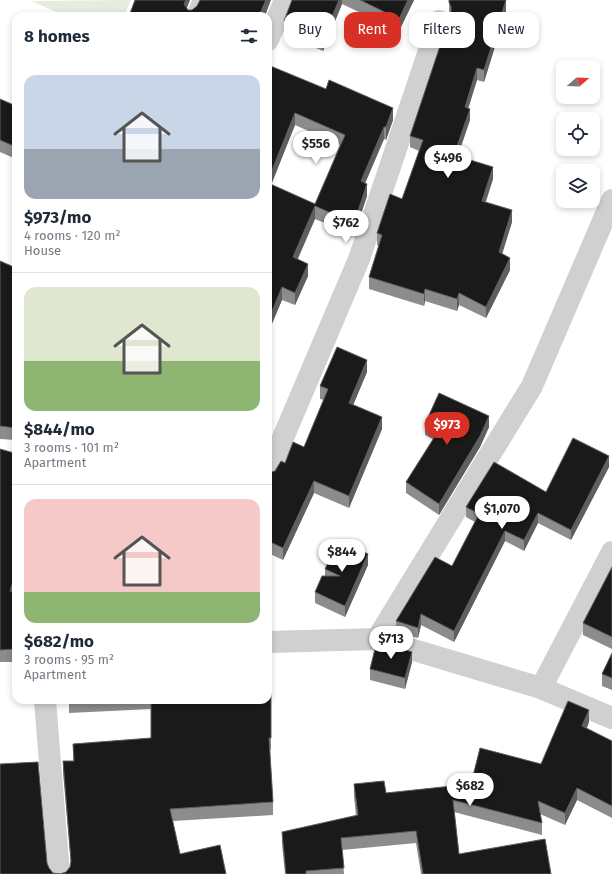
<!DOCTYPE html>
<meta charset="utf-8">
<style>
:root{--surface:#fff;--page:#f2f2f3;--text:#1f2937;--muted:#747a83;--line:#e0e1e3;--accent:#d93025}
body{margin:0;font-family:"Fira Sans",sans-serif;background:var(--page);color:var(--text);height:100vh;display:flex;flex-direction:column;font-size:15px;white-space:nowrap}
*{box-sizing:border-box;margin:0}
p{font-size:13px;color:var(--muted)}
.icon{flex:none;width:22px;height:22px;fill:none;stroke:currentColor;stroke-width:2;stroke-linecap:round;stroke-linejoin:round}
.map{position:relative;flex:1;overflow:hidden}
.side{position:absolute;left:12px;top:12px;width:260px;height:692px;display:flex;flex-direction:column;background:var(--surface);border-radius:12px;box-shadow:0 2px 6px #0003}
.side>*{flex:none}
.guide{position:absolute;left:284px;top:12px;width:268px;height:36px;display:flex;gap:8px}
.needle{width:26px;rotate:71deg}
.tools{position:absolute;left:556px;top:60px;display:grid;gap:8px}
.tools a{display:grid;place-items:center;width:44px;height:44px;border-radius:8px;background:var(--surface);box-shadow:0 2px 6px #0003;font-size:20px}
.price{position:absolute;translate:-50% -34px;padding:0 9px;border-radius:14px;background:#fff;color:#222;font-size:13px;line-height:26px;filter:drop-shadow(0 1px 2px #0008)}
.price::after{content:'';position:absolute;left:50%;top:24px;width:12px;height:9px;margin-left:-6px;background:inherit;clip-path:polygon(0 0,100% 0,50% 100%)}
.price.active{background:var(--accent);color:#fff}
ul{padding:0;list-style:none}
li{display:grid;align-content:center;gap:8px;height:212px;padding:0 12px}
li+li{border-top:1px solid var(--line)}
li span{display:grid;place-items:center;height:124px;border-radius:12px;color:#555}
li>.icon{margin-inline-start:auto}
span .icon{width:72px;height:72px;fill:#fffc;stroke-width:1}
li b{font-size:17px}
h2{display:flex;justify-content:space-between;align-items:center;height:48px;padding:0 12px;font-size:17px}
.tag{padding:0 14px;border-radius:12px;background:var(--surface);box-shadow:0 2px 6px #0003;font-size:14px;line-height:36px}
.tag.active{background:var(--accent);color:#fff}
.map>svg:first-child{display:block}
</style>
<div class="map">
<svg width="612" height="874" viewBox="0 0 612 874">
<rect width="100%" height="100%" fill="#fff"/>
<path fill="#e6ecdf" d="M131 0 124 16H66L31 1Z"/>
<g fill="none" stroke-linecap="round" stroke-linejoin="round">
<path stroke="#d0d0d0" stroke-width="11" d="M191 16 198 0"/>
<path stroke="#d0d0d0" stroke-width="22" d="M268 40 285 0
M268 473 359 259 439 21
M377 639 532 386 612 200
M268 642 377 639 541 688 612 718
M541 688 612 552
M45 700 59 874"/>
</g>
<path fill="#8c8c8c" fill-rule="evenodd" d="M292 0H414L399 31 342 4 323 51 284 34V21Z
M449 2 506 11 484 82 477 80 468 108 470 120 458 156 493 179 486 202 512 222 502 254 510 270 486 318 459 305 457 311 425 301 424 306 369 289V277L379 246 377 245V233L402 199 419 151 410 147V136L450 16 449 14Z
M268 65 393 120 386 140 384 139 365 183 367 196 354 235 315 219 298 259 308 276 295 305 282 300 268 333ZM295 125 340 145 315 204 271 184Z
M0 99 16 106V159L0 152Z
M0 261 16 268V440L0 439Z
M367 372 353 405 382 429 349 508 314 493 283 560 268 553V473L275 471 304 447 324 400 320 399V386Z
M425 424 489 427 480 447 439 515 406 493V482L433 439 425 435Z
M0 449 14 453H16V583L14 592 16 593V662H0Z
M609 467 571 540 538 523 524 551 505 541 454 642 421 625 418 638 396 632V621L452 566 475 522 466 517V507L546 492Z
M368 565 345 617 315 603V592L325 576V569Z
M612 567V649L583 635V623Z
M271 642V750H270L273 802V815L173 821 180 854 66 872 70 867 71 864 63 773V761H73V744L151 738V709L69 713V700H268Z
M612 653V690L602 686V674Z
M412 662 405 689 370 680V669Z
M589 722 587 728 612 741V818L577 800 565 825 540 814 542 823V835L454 812 459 854 551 874H421L416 843 342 850 344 874H285L282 844V832L356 816 354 796V784L386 793 471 784 541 764Z"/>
<path fill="#5f5f5f" d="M186 0H190L184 16V4Z
M266 0H271L265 16H259Z
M339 0H342V4L323 51V38Z
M408 0H414L399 31V19Z
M506 0V11L484 82V70Z
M477 68V80L465 119V107Z
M393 108V120L386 140V127Z
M470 109V120L454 166V155Z
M295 113V125L268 193V180Z
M384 127V139L361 193V181Z
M493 167V179L482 212V201Z
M367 184V196L354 235V223Z
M315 206V219L293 269V257Z
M512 210V222L499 264V252Z
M510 258V270L486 318V307Z
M308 264V276L295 305V293Z
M282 287V300L268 333V321Z
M425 289V301L424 306V294Z
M459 293V305L457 311V299Z
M367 360V372L349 415V403Z
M489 416V427L480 447 439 515V504Z
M382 417V429L349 508V496Z
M609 456V467L571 540V530Z
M314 481V493L283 560V548Z
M538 513V523L524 551V540Z
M505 531V541L454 642V631Z
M368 554V565L345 617V606Z
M16 571V583L10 603V591Z
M421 614V625L418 638V628Z
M412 652V662L405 689V678Z
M589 710V722L582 738V726Z
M577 788V800L565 825V813Z"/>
<path fill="#1a1a1a" stroke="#5f5f5f" d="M135 0H186L184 4 188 10H192L197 6 200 0H266L259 16H129Z
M292 0H339L323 38 284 21Z
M360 0H408L399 19Z
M449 0H506L484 70 477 68 465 107 470 109 454 155 493 167 482 201 512 210 499 252 510 258 486 307 459 293 457 299 425 289 424 294 369 277 382 235 377 233 390 194 402 199 423 140 410 136 451 13V7L449 2Z
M268 65 326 89 329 80 393 108 386 127H384L361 181 367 184 354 223 315 206 293 257 308 264 295 293 282 287 268 321V183L315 204 345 135 295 113 268 180Z
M0 99 16 106V147L0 140Z
M0 261 16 268V428L0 426Z
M337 347 367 360 349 403 382 417 349 496 314 481 283 548 268 541V473L275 471 281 461 285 463 293 442 304 447 328 389 320 386Z
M439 393 489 416 480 436 439 504 406 482 439 430 425 424Z
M573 438 609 456 571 530 538 513 524 540 505 531 454 631 421 614 418 628 396 621 435 557 452 566 479 514 466 507 494 462 546 492Z
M0 449 14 453H16V571L10 591 16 593V649L0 650Z
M339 540 368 554 345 606 315 592 322 576H340L325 569Z
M612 567V637L583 623Z
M377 641 412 652 405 678 370 669Z
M268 642H271V738H269L273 802 170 809 180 854 220 845 226 874H60L66 872 70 867 71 861 63 761H74L73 744 151 738V700H268Z
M612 653V678L602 674Z
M568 701 589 710 582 726 612 741V806L577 788 565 813 538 801 542 823 453 800 459 854 545 839 551 874H423L416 831 341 838 344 868 306 871V874H286L282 832 358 815 354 784 384 781 386 793 471 784 480 748 541 764Z
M38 762 47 863 49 868 53 873 60 874H0V764Z"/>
</svg>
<div class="tools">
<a><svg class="needle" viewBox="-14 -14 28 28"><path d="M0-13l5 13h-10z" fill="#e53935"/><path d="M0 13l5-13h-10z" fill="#747a83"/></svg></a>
<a><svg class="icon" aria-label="locate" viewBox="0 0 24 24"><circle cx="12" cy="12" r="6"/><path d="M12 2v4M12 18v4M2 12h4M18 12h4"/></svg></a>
<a><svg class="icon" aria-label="layers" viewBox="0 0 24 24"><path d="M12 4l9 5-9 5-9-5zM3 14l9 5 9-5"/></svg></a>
</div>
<b class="price" style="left:316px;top:165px">$556</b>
<b class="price" style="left:448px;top:179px">$496</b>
<b class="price" style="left:346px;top:244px">$762</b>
<b class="price active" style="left:447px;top:446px">$973</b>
<b class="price" style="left:502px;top:530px">$1,070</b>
<b class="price" style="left:342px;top:573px">$844</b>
<b class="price" style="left:391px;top:660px">$713</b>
<b class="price" style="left:470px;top:807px">$682</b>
<div class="guide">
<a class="tag">Buy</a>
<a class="tag active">Rent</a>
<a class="tag">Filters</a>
<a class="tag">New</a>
</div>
<section class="side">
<h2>8 homes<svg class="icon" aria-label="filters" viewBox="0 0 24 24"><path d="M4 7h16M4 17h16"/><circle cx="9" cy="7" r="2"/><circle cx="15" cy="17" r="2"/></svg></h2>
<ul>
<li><span style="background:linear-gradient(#c9d6e8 60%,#9aa5b1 0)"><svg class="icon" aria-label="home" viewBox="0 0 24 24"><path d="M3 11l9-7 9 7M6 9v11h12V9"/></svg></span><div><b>$973/mo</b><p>4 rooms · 120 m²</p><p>House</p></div></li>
<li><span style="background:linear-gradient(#dfe7d0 60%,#8fb573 0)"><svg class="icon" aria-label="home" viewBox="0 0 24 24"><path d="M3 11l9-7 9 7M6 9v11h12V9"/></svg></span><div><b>$844/mo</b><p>3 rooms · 101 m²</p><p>Apartment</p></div></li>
<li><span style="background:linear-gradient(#f6c9c9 75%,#8fb573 0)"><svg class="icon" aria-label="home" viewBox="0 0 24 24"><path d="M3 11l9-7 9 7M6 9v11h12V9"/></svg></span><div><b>$682/mo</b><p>3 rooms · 95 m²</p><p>Apartment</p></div></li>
</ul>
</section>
</div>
